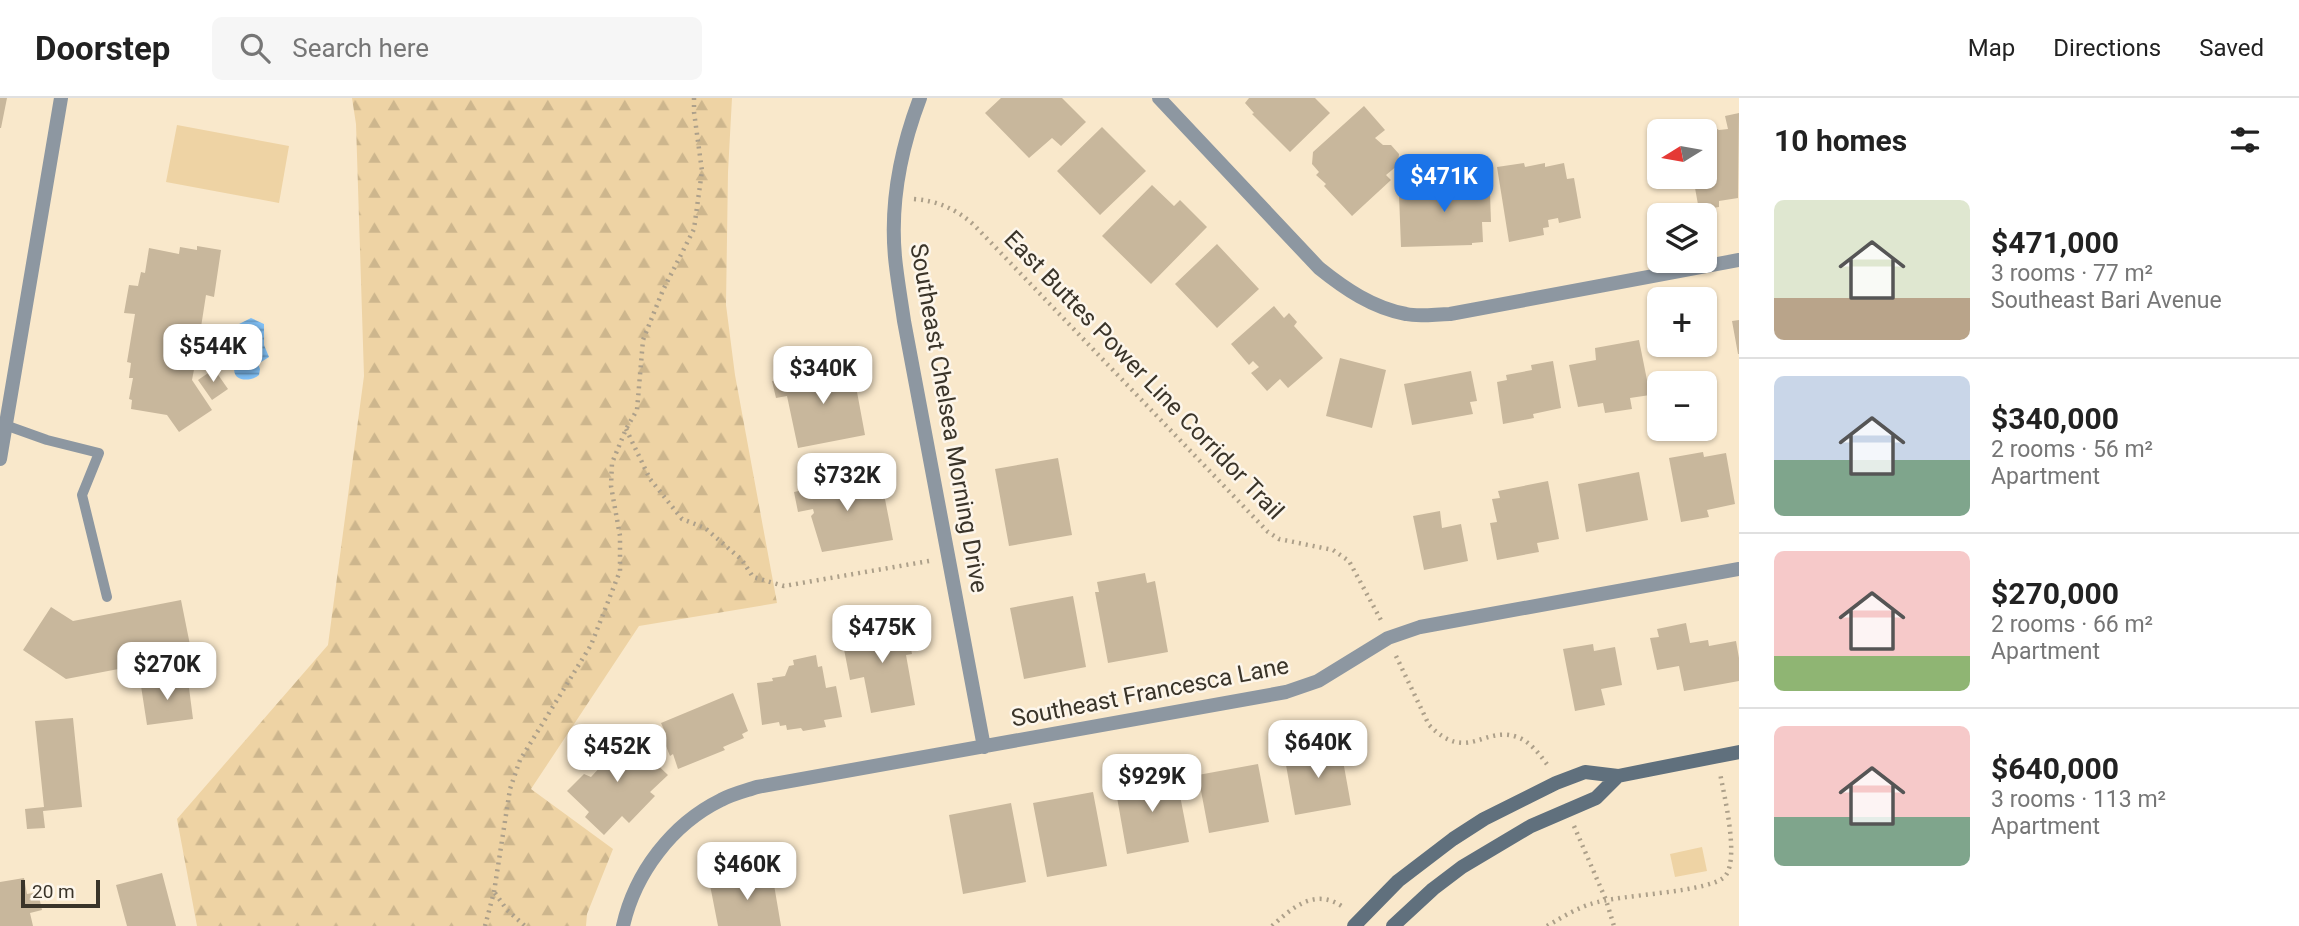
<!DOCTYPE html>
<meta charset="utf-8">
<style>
:root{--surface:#fff;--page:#f6f6f6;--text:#222;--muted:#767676;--line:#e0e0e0;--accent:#1a73e8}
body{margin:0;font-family:Roboto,sans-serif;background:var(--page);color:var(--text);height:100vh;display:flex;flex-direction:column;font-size:26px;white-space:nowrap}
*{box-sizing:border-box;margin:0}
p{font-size:23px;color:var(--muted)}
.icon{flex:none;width:38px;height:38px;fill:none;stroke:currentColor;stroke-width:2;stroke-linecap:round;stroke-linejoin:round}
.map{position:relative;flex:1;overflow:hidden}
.details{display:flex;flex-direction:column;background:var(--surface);width:560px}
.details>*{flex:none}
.needle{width:46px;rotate:259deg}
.buttons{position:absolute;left:1647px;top:21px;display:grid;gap:14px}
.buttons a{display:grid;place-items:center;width:70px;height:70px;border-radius:10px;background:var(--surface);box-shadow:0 2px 5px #0004;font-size:35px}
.scale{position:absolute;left:21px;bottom:18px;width:79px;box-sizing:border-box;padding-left:7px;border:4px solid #3a3429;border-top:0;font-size:19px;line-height:24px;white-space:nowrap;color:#3a3429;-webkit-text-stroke:5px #fdf6eb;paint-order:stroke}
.price{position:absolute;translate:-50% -60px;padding:0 16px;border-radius:14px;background:#fff;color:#222;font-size:23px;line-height:46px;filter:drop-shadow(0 2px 4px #0008)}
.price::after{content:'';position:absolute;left:50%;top:42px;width:21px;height:16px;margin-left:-10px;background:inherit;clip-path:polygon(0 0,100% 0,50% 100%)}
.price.selected{background:var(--accent);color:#fff}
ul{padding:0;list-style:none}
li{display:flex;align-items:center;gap:21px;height:175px;padding:0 35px}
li+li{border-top:2px solid var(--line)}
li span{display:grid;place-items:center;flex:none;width:196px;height:140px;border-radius:10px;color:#555}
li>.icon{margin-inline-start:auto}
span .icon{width:84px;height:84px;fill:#fffc;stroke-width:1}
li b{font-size:30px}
h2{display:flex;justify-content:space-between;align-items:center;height:84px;padding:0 35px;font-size:30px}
header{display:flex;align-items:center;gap:42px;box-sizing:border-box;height:98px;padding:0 35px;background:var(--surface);border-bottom:2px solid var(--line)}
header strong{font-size:33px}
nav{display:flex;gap:38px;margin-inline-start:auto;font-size:24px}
.search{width:490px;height:63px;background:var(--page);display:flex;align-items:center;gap:18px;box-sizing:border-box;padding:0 24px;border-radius:10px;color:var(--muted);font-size:26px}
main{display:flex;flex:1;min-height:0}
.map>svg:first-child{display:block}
</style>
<header>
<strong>Doorstep</strong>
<div class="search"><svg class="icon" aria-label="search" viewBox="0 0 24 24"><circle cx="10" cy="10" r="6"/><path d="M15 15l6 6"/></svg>Search here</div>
<nav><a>Map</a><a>Directions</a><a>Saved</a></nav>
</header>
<main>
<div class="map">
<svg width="1739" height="828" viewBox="0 0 1739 828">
<defs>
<pattern id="forest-firs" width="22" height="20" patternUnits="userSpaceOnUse" patternTransform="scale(1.75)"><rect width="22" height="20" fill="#eed3a4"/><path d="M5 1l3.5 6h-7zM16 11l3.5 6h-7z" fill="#cdb68d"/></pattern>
<pattern id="water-rules" width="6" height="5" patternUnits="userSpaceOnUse" patternTransform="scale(1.75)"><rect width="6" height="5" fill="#82c3fa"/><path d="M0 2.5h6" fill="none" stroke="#6b9fca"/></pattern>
</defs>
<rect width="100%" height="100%" fill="#f9e8cb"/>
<path fill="#eed3a4" d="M177 27 289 48 279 105 166 84Z
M1702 749 1707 773 1675 779 1670 756Z"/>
<path fill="url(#forest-firs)" d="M352 0H732L728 74 726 207 735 277 777 505 639 528 531 691 613 751 587 816 586 828H197L177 721 328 547 364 278 356 26Z"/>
<path fill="url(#water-rules)" d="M251 220 264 226V247L269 259 258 266 260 271 259 277C249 285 230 283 235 267 237 263 240 260 242 257L241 252 234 250 231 242 237 227Z"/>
<path fill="#c8b79c" d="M0 0H7L1 30H0Z
M1001 0H1062L1086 24 1061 48 1052 40 1029 60 985 15Z
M1249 0H1315L1330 15 1290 54 1252 16 1254 15 1245 5Z
M1364 8 1385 32 1375 40 1383 47H1391L1399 56 1398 67 1386 77 1391 82 1352 118 1324 88 1326 86 1316 77 1319 74 1312 66 1313 54Z
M1739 15 1738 100 1719 103V109L1699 112 1693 79H1704V33H1695L1699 29 1710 27 1719 32 1728 31 1725 18Z
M1102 29 1146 73 1100 117 1057 73Z
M1524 65 1525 69 1545 65V69L1564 65 1567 81 1574 80 1581 120 1559 125 1558 120 1548 122 1549 129 1543 130 1544 137 1509 144 1497 69Z
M1472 75V97L1490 96 1491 124H1482L1483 144 1472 145V147L1401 149 1399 97 1409 96V91L1437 90 1436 82H1448V76Z
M1152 87 1174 108 1180 102 1207 129 1151 186 1102 138Z
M1217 146 1259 191 1217 230 1175 186Z
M197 148 221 152 214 199 206 197 201 229 211 231 207 258 197 256 192 282 212 312 179 334 167 317 131 311 132 302 129 301 133 280H129L131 265 127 264 135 216 124 215 129 187 138 188 141 174 145 175 149 150 179 156 180 149 197 152Z
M1274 208 1284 220 1289 215 1297 224 1294 228 1323 260 1288 290 1280 281 1267 293 1251 275 1259 269 1253 263 1249 267 1231 246Z
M1739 222V256H1738L1732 223Z
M1639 242 1650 297 1630 300 1632 311 1605 315 1603 305 1578 309 1569 267 1596 262 1595 250Z
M1340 260 1386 272 1372 330 1326 318Z
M1553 263 1561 310 1533 316 1534 320 1503 326 1497 284 1507 282 1506 277 1532 272 1531 267Z
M852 267 865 337 798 350 787 298 776 300 772 283Z
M214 271 228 291 212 302 198 282Z
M1471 273 1477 303 1470 304 1473 316 1412 327 1404 286Z
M1703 354 1704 359 1726 355 1735 406 1707 412 1709 419 1681 424 1669 360Z
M1058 360 1072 437 1009 448 995 371Z
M1639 374 1648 422 1586 434 1578 386Z
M871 377 878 382 879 391H883L893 442 822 454 811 418 814 415 813 411 798 414 794 394Z
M1548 383 1559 441 1537 445 1539 454 1497 462 1490 425 1497 424 1492 401 1500 400 1498 393Z
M1440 413 1442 430 1461 426 1468 463 1424 472 1413 418Z
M1145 475 1147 485 1155 483 1168 554 1108 565 1095 494H1099L1097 484Z
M1073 498 1086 569 1024 581 1010 510Z
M181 502 192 557 66 581 23 552 51 509 73 523Z
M906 524 912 556 906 557 915 607 871 615 864 579 850 582 842 541 848 540 847 535Z
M1686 525 1690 545 1708 542 1709 548 1736 543 1739 560V583L1684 593 1679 568 1657 572 1650 540 1659 539 1657 531Z
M1593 546 1594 553 1615 549 1622 587 1601 591 1605 607 1575 613 1563 551Z
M816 557 818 569 822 568 826 590 836 588 842 619 824 622 826 629 803 633 801 630 787 632 786 627 780 628 779 624 762 627 757 585 773 583 772 580 785 578 789 568 794 567 793 562Z
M188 582 193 621 147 627 141 588Z
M733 595 748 633 742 636 744 640 723 649 725 652 678 671 673 656 670 658 662 638 666 636 661 625Z
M73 620 82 709 43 713 45 730 27 731 25 711 44 709 35 623Z
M614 633 643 661 647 657 668 677 650 694 655 698 629 725 622 718 604 737 585 719 589 714 567 693 584 676 591 679 602 667 592 657Z
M1340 646 1351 707 1295 717 1284 656Z
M1258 666 1269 724 1209 735 1198 677Z
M1176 677 1189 744 1127 756 1115 688Z
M1093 694 1107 768 1047 779 1033 705Z
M1011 705 1026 784 963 796 949 717Z
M162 775 176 828H127L116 787Z
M772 775 781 828H718L710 787Z
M24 780 27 796 38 794 42 812 30 815 33 828H0V784Z"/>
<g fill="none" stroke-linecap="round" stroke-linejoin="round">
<path stroke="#ada08a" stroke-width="4.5" stroke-dasharray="2 5" stroke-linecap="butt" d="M914 101C938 103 956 111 974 127L1268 434 1279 441 1333 452 1349 463 1382 524
M626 331 650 381 682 421 705 430 742 462 753 479 784 488 929 463
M1396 558 1429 627C1467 666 1484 627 1517 639 1530 643 1541 658 1549 669
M1574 728 1606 802 1614 828
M495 795 507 812 525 828
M485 828 494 794 510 691 520 662 591 547 620 473V438L611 388 612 365 626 331 637 312 643 242 663 192 694 131 702 73 694 14V0
M1272 828C1292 810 1315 789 1343 809
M1547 828C1561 820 1575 811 1591 806 1618 796 1714 795 1726 777 1739 758 1724 697 1720 675"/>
<path stroke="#8d97a1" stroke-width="10" d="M5 327 47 342 99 355 82 397 107 499"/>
<path stroke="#8d97a1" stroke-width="14" d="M920 0C901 50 890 105 895 159 897 180 901 202 904 223L984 649
M1159 0 1319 170C1345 191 1373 210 1406 216 1420 219 1436 216 1450 216L1739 162
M623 828C635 775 672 726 721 702 732 696 745 693 757 689L1286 594 1318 583 1388 540 1420 529 1739 471"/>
<path stroke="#8d97a1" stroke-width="14" d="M0 361 61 0"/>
<path stroke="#60707d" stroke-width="14" d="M1354 828 1398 783 1453 741 1484 721 1556 685 1585 674 1618 678 1739 654
M1393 828 1433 791 1462 769 1531 728 1596 700 1618 678"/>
</g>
<g text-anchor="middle" stroke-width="5" stroke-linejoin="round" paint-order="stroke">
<g font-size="24" fill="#3a3429" stroke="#fdf6eb">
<text transform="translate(1144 277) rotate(46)" y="8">East Buttes Power Line Corridor Trail</text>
<text transform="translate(949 320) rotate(80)" y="8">Southeast Chelsea Morning Drive</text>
<text transform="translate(1150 594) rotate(-11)" y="8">Southeast Francesca Lane</text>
</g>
</g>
</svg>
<div class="buttons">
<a><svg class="needle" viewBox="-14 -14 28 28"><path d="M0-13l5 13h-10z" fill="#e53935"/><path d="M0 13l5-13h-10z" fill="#767676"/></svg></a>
<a><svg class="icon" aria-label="layers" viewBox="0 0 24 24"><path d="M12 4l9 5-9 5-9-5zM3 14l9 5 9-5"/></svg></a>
<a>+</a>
<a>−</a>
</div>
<div class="scale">20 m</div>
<b class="price selected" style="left:1444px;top:116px">$471K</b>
<b class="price" style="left:213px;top:286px">$544K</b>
<b class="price" style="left:823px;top:308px">$340K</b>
<b class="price" style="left:847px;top:415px">$732K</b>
<b class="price" style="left:882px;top:567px">$475K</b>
<b class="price" style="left:167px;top:604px">$270K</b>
<b class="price" style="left:1318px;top:682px">$640K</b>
<b class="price" style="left:617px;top:686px">$452K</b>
<b class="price" style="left:1152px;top:716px">$929K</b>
<b class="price" style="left:747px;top:804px">$460K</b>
</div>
<section class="details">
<h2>10 homes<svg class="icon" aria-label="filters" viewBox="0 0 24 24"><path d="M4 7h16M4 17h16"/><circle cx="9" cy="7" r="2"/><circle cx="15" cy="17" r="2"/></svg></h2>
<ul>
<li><span style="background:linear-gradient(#dfe7d0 70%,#b9a48a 0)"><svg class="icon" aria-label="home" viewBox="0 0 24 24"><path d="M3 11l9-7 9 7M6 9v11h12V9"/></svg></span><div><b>$471,000</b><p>3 rooms · 77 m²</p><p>Southeast Bari Avenue</p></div></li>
<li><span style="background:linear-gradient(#c9d6e8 60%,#7fa58c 0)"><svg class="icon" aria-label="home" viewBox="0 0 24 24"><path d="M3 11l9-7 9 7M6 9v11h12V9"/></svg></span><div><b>$340,000</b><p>2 rooms · 56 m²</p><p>Apartment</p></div></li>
<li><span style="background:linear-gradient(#f6c9c9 75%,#8fb573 0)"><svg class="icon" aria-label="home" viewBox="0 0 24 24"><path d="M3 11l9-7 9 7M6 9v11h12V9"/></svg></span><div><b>$270,000</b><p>2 rooms · 66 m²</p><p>Apartment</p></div></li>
<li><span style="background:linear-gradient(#f6c9c9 65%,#7fa58c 0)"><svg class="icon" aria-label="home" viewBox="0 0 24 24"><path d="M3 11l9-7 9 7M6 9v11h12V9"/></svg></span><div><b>$640,000</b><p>3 rooms · 113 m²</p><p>Apartment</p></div></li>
</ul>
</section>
</main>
